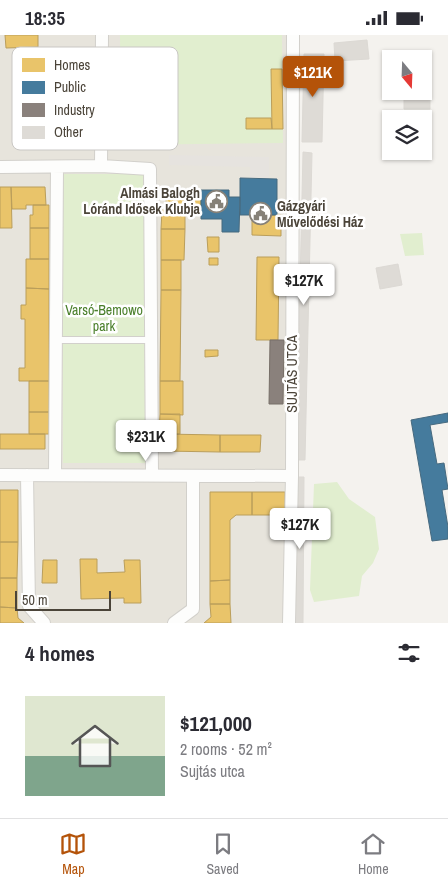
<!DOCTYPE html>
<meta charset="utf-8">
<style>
:root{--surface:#fff;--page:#f2f2f3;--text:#2b2b33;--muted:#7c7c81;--line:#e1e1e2;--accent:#b45309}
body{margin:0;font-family:"Archivo Narrow",sans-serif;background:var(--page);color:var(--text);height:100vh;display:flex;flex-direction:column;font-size:19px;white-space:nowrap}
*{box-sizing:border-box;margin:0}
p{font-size:16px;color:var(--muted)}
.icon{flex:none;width:28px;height:28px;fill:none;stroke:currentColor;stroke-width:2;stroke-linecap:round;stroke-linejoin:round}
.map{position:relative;height:588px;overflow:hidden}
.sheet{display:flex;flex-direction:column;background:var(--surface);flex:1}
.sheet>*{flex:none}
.needle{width:32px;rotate:161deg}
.tools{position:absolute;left:382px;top:15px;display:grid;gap:10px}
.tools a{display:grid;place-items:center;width:50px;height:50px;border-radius:0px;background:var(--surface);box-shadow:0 1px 4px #0004;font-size:25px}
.scale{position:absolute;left:15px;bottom:12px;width:96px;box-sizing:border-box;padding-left:5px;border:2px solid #4b4439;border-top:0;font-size:14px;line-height:18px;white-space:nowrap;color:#4b4439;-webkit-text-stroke:4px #fff;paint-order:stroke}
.price{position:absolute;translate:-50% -42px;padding:0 11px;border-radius:5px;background:#fff;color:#222;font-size:16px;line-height:32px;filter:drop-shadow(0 1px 2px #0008)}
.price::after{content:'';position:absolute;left:50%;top:30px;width:15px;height:11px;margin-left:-8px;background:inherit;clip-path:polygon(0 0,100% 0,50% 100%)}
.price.on{background:var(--accent);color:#fff}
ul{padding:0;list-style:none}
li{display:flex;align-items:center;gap:15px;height:125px;padding:0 25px}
li span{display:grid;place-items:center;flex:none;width:140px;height:100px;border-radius:0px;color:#555}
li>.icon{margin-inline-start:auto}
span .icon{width:60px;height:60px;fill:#fffc;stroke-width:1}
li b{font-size:21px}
h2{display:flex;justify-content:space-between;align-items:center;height:60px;padding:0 25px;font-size:21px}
.status{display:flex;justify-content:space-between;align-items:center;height:35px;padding:0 25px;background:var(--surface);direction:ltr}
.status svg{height:14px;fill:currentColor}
.tabs{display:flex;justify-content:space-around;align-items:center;height:70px;border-top:1px solid var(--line);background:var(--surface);font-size:14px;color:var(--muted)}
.tabs a{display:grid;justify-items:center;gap:2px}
.tabs .on{color:var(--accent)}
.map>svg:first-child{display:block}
</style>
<div class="status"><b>18:35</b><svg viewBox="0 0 49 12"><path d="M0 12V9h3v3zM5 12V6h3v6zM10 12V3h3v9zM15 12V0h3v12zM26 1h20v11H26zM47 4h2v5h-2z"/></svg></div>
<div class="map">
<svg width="448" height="588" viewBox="0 0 448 588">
<rect width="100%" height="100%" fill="#f4f2ee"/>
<path fill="#e7e4dc" d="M0 0H290L289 588H0Z"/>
<path fill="#e1eecf" d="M120 0H282L283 108 121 110Z
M62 139H144L145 428H63Z
M422 198 424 220 405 221 400 199Z
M337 447 349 464 375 482 379 514 373 528 362 541 359 561 314 567 310 555 314 449Z"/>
<path fill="#e6e3df" d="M169 120 269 122V144L250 143V132L169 130Z"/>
<path fill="#e9c46a" stroke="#ba9e5b" d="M5 0H38V12L6 13Z
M271 34H282L283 94H272Z
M246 83H271L272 94H246Z
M0 152H11L12 193H0Z
M11 152H45L46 170H26V174H12Z
M166 155H201V176H185V194H161L162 175H166Z
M33 170H49V193H30V180H33Z
M252 180H281V201L252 200Z
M30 193H49V224H30Z
M161 194H185L184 225H161Z
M207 202H219V217H208Z
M257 222H279L278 305H256Z
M209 223H218V230H209Z
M26 224H49V254L26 253Z
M161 225H181V255H161Z
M26 253 49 254V346H19V333H25V284H21V270H26Z
M161 255H181L180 346H160Z
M205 315H218V321L205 322Z
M29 346H49V377H29Z
M160 346H183V380L160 379Z
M29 377H49V399H29Z
M160 379H180V399H159Z
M0 399H45V414H0Z
M163 399 220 400V417L163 416Z
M220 400H261L260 417H220Z
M0 455H18V507H0Z
M210 457H252V480H236L230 485V545L210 546Z
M252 457H285V480H252Z
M0 507H18L17 543H0Z
M80 524H97V538L125 537 124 525H140L141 568H124V563L81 564Z
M43 525H57V548H42Z
M0 543H17V573L0 572Z
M230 545V569H210V546Z
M210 569H230L231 588H204L211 582Z
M0 572 17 573 18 583 24 588H0Z"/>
<path fill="#457b9d" stroke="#476a7f" d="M240 143 277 144V180H240Z
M201 155H229V162H240L239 197H222V184H201Z
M448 378V387L430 390 437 429 444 428 448 454 442 455 448 492V504L432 506 411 385Z"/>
<path fill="#8a817c" stroke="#776f68" d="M270 305H284L283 369H269Z"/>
<path fill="#dedbd6" stroke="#dcd9d4" d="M367 5 369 24 335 26 334 8Z
M304 19H324L322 107H302Z
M424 49H430V74H404V56H424Z
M303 117 312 118 305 425H296Z
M398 229 402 250 380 254 376 233Z
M296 442H304L303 588H295Z"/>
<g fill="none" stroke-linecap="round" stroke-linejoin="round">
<defs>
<path id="service" d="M56 305H151"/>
<path id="minor" d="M101 131 102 0
M0 132 101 131 150 134 152 440
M0 440 292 441
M27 440 29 571 44 588
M55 440 57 132
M174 588 193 574V441
M289 588 292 441 293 0"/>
</defs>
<use href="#service" stroke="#d2d0cb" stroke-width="8"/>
<use href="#minor" stroke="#d2d0cb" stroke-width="14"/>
<use href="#service" stroke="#fdfdfc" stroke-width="6"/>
<use href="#minor" stroke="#fdfdfc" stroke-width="12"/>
</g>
<defs>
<symbol id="civic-ring" viewBox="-11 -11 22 22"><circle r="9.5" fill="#fff" stroke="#868178" stroke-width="1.5"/><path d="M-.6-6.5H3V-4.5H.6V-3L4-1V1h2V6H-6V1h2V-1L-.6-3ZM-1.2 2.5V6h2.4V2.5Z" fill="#868178"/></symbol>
</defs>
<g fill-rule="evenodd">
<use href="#civic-ring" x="204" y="154" width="25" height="25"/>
<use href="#civic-ring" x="248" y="166" width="25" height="25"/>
</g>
<g text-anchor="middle" stroke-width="5" stroke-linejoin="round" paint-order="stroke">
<g font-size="14" font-weight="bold" fill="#4b4439" stroke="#fff" text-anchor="end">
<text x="200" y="163">Almási Balogh<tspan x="200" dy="16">Lóránd Idősek Klubja</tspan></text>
<text x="277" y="176" text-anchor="start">Gázgyári<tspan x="277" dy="16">Művelődési Ház</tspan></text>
</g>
<g font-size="14" fill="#4a7f2a" stroke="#fff">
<text x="104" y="280">Varsó-Bemowo<tspan x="104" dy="16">park</tspan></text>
</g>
<g font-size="14" fill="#4b4439" stroke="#fff">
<text transform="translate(292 339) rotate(-90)" y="5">SUJTÁS UTCA</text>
</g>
</g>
<rect x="12" y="12" width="166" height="103" rx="8" fill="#fff" stroke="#c9c7c4" stroke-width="1"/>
<rect x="22" y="23" width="23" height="14" fill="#e9c46a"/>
<rect x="22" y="46" width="23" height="13" fill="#457b9d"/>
<rect x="22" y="68" width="23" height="14" fill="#8a817c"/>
<rect x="22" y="91" width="23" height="13" fill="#dedbd6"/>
<g font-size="14" fill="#4b4439">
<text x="54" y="35">Homes</text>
<text x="54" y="57">Public</text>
<text x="54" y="80">Industry</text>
<text x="54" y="102">Other</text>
</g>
</svg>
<div class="tools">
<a><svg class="needle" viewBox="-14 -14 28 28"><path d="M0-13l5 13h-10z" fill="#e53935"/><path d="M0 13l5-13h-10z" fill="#7c7c81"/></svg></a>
<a><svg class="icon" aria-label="layers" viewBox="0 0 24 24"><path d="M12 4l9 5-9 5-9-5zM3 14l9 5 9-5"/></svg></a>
</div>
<div class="scale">50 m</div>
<b class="price on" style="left:313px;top:63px">$121K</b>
<b class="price" style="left:304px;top:271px">$127K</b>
<b class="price" style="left:146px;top:427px">$231K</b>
<b class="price" style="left:300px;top:515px">$127K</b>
</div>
<section class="sheet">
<h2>4 homes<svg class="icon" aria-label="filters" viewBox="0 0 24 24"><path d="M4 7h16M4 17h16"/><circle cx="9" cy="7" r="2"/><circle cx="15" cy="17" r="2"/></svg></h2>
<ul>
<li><span style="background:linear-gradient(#dfe7d0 60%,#7fa58c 0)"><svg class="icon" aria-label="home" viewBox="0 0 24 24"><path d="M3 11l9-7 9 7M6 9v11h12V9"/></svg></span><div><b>$121,000</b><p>2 rooms · 52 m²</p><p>Sujtás utca</p></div></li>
</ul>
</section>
<nav class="tabs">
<a class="on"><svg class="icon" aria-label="map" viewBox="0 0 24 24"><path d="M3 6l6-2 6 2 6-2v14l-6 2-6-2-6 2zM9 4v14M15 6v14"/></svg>Map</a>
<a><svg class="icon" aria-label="saved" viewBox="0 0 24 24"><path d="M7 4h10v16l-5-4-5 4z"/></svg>Saved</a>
<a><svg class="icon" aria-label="home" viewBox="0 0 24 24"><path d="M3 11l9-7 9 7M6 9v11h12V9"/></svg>Home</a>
</nav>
